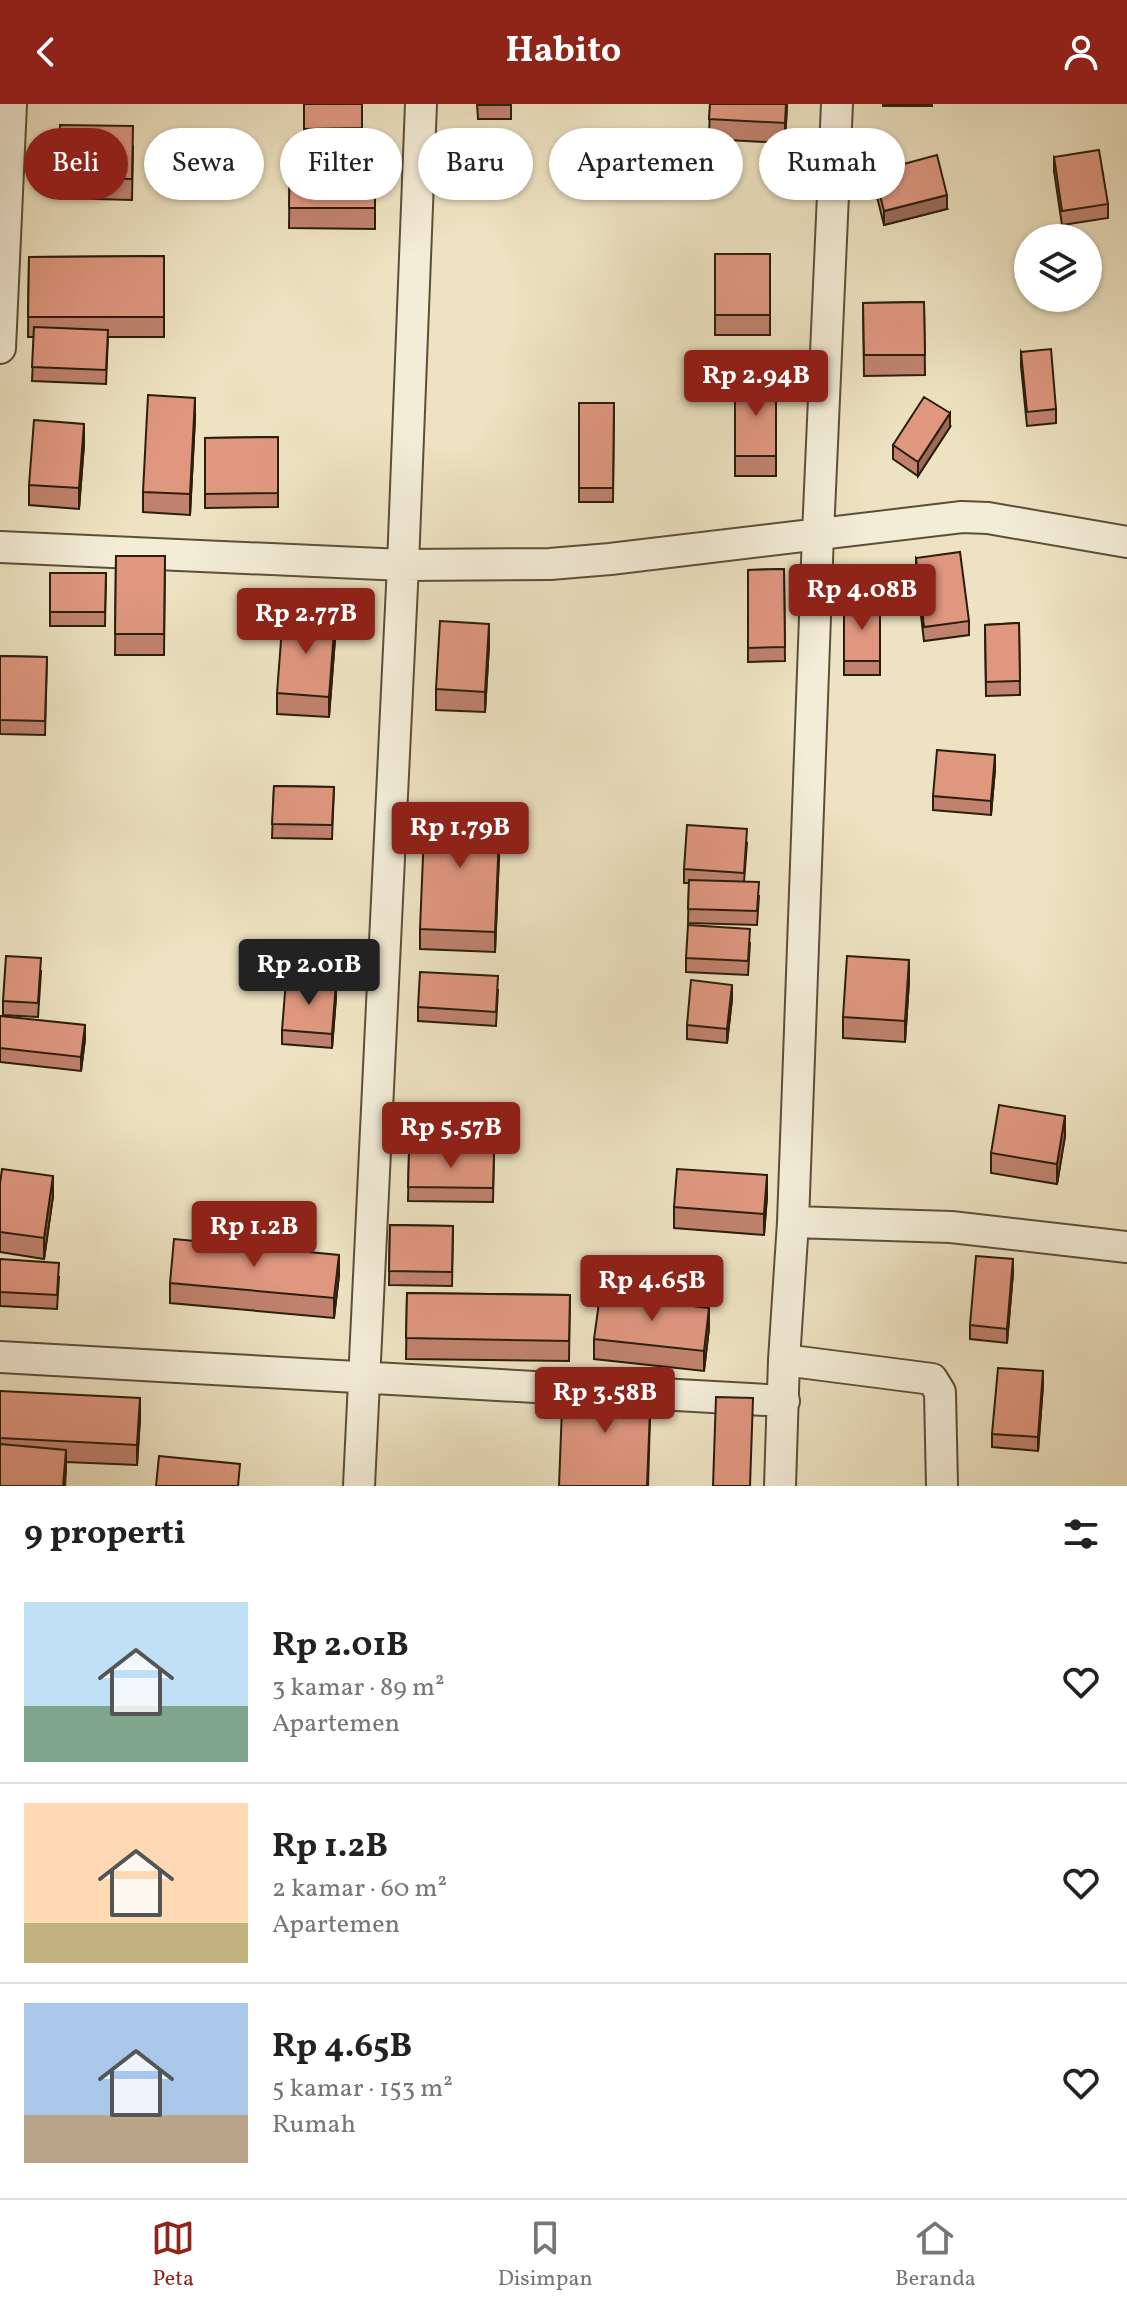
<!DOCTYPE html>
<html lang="id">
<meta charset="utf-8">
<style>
:root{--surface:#fff;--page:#f6f6f6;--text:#222;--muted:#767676;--line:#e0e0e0;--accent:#8f2418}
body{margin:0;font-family:Vollkorn,serif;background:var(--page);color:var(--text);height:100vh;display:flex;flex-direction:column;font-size:30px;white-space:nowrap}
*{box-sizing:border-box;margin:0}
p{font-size:26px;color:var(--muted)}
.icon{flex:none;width:44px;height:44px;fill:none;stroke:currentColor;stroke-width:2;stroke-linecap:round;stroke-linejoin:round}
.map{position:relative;height:1382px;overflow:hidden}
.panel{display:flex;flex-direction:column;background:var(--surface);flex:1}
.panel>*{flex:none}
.banner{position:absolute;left:24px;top:24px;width:1080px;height:72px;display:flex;gap:16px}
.controls{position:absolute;left:1014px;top:120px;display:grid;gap:16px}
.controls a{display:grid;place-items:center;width:88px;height:88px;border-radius:50%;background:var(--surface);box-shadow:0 2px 6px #0004;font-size:40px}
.price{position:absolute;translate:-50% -68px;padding:0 18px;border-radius:8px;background:var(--accent);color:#fff;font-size:26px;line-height:52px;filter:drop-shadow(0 2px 4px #0008)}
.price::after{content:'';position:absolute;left:50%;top:48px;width:24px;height:18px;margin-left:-12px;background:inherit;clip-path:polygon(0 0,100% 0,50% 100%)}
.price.on{background:#222;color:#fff}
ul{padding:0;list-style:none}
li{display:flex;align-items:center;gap:24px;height:200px;padding:0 24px}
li+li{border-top:2px solid var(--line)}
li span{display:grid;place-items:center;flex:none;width:224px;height:160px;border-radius:0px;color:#555}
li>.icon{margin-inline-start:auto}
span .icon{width:96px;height:96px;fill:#fffc;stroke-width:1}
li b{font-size:34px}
h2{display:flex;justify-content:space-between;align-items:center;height:96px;padding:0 24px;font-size:34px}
.pill{padding:0 28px;border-radius:36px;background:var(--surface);box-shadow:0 2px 6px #0004;font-size:28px;line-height:72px}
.pill.on{background:var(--accent);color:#fff}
header{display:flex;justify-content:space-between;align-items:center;height:104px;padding:0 24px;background:var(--accent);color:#fff;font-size:36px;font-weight:700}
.tab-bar{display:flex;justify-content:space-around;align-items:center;height:112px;border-top:2px solid var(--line);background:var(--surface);font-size:22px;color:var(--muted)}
.tab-bar a{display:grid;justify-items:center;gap:4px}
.tab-bar .on{color:var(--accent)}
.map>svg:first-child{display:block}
</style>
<header><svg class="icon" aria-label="back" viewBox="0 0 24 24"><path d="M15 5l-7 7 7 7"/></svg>Habito<svg class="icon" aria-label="person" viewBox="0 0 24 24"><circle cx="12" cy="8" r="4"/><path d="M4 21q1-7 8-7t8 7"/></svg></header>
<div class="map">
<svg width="1127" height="1382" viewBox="0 0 1127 1382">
<rect width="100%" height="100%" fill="#ede2c1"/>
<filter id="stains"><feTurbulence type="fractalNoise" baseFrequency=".0025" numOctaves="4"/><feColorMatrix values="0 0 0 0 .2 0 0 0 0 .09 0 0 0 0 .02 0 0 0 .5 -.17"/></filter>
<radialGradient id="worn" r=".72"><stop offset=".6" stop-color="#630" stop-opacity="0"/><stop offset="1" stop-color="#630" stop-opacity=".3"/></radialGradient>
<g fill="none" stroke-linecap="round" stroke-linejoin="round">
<defs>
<path id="street" d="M0 244 11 0
M0 443 403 461 550 460 610 455 962 413 988 414 1127 438
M793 1118 951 1123 1127 1143
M0 1253 784 1297
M784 1256 932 1275 940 1288 942 1382
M359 1382 403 461 421 0
M780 1382 784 1256 793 1118 818 430 837 0"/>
</defs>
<use href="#street" stroke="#5c4f39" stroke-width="34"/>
<use href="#street" stroke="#f3ecd7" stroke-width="30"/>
</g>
<path fill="#c0826e" stroke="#2b1e0c" stroke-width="2" d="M304 0H362V38L304 39Z
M477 0H511V15H478Z
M710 0H787L785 39 709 35Z
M883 0H932V2H883Z
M60 21 133 42 132 96 59 94Z
M290 48 375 49V125L289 124Z
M1054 53 1108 100V114L1062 121 1054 67Z
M874 68 947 105 884 121 874 81Z
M715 150H770V231H715Z
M164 152V233H108L106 280 32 277 34 233H28L29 153Z
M924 198 925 271 864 272 863 199Z
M1021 248 1056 305V319L1027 322 1021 262Z
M735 275H776V372H735Z
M579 299H614L613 398H579Z
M195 314 190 411 143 408V388Z
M950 323 918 372 893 355V341Z
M278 333V403L205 404V334Z
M84 340 79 405 29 401V381Z
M116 452H165L164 551H115Z
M916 454 969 517V531L924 537 916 468Z
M784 465 785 557 748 558V466Z
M50 469H106L105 522H50Z
M844 499H880V571H844Z
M1019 519 1020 591 986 592 985 521Z
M335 535 329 613 277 610V589Z
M489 541 485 608 436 606V585Z
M0 552 47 553 45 631 0 630Z
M995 665 991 711 933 706V692Z
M274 682 334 683 332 735 272 734Z
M500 727 495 848 420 845V825Z
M747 739 744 778 759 792 757 821 688 819 689 779H684V765Z
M750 839 748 871 686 868V854Z
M41 868 38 913 3 911V897Z
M909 877 905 938 843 934V913Z
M498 886 496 922 418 917V903Z
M336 893 332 944 282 940V926Z
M732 895 727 939 687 935V921Z
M0 912 85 935 81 967 0 958Z
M1065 1032 1057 1080 991 1069V1049Z
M409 1048 494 1049 493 1098 408 1097Z
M0 1079 53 1092 44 1155 0 1148Z
M767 1092 764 1131 674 1124V1103Z
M390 1121 453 1122 452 1182 389 1181Z
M0 1155 59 1173 57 1205 0 1202Z
M1013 1169 1007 1239 970 1235V1221Z
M339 1171 334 1214 170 1199V1179Z
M407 1189 570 1191 569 1257 406 1255Z
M709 1224 704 1267 594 1255V1235Z
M1043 1281 1038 1347 992 1343V1330Z
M0 1287 140 1314 137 1361 66 1358V1367L0 1382Z"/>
<path fill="#9c6a5a" stroke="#2b1e0c" stroke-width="2" d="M786 0H787L785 39V19Z
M947 91V105L884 121V107Z
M195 294V314L190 411V390Z
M950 309V323L918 372V358Z
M84 320V340L79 405V384Z
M335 514V535L329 613V593Z
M489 520V541L485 608V588Z
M995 651V665L991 711V697Z
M500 707V727L495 848V828Z
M909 856V877L905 938V917Z
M336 879V893L332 944V930Z
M732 881V895L727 939V925Z
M85 921V935L81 967V953Z
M1065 1012V1032L1057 1080V1060Z
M767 1071V1092L764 1131V1110Z
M53 1072V1092L44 1155V1134Z
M339 1151V1171L334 1214V1194Z
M1013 1155V1169L1007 1239V1225Z
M709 1204V1224L704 1267V1247Z
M1043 1267V1281L1038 1347V1333Z
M651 1281 648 1382H647Z
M140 1294V1314L137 1361V1341Z
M66 1346V1367L65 1382H63Z"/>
<path fill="#df9780" stroke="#2b1e0c" stroke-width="2" d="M304 0H362V24L304 25Z
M478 0H511V1H478Z
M710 0H786L785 19 709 15Z
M60 21 133 22 132 75 59 74Z
M1099 46 1108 100 1062 107 1054 53Z
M290 48 375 49V104H289Z
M937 51 947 91 884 107 874 68Z
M715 150H770V211H715Z
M164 152V213H28L29 153Z
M924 198 925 251H864L863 199Z
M34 223 108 226 106 266 32 263Z
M1051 245 1056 305 1027 308 1021 248Z
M735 275H776V352H735Z
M148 291 195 294 190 390 143 388Z
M924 293 950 309 918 358 893 341Z
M579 299H614L613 384H579Z
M34 316 84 320 79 384 29 381Z
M278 333V389L205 390V334Z
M960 448 969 517 924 523 916 454Z
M116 452H165L164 530H115Z
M784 465 785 543 748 544V466Z
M50 469H106L105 508H50Z
M844 499H880V557H844Z
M283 510 335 514 329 593 277 589Z
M440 517 489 520 485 588 436 585Z
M1019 519 1020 577 986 578 985 521Z
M0 552 47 553 45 617 0 616Z
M937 646 995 651 991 697 933 692Z
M274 682 334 683 332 721 272 720Z
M425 704 500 707 495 828 420 825Z
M687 721 747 725 744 769 684 765Z
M689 776 759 778 757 807 688 805Z
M688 821 750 825 748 857 686 854Z
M6 852 41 854 38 899 3 897Z
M847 852 909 856 905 917 843 913Z
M420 868 498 872 496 908 418 903Z
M286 876 336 879 332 930 282 926Z
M691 876 732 881 727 925 687 921Z
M0 912 85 921 81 953 0 944Z
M999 1001 1065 1012 1057 1060 991 1049Z
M409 1048 494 1049 493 1084 408 1083Z
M2 1065 53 1072 44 1134 0 1128V1079Z
M677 1065 767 1071 764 1110 674 1103Z
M390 1121 453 1122 452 1168 389 1167Z
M174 1135 339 1151 334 1194 170 1179Z
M976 1152 1013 1155 1007 1225 970 1221Z
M0 1155 59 1159 57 1191 0 1188Z
M407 1189 570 1191 569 1237 406 1234Z
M600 1191 709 1204 704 1247 594 1235Z
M998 1264 1043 1267 1038 1333 992 1330Z
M563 1278 651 1281 647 1382H559Z
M0 1287 140 1294 137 1341 0 1334Z
M716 1293 753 1294 750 1382H713Z
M0 1340 66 1346 63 1382H0Z
M159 1352 240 1360 238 1382H156Z"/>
<rect width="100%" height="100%" filter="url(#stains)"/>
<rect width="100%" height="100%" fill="url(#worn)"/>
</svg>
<div class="controls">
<a><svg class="icon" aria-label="layers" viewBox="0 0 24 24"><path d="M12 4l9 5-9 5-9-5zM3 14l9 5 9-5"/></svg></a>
</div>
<b class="price" style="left:756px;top:314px">Rp 2.94B</b>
<b class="price" style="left:862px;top:528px">Rp 4.08B</b>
<b class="price" style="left:306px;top:552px">Rp 2.77B</b>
<b class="price" style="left:460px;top:766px">Rp 1.79B</b>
<b class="price on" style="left:309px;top:903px">Rp 2.01B</b>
<b class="price" style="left:451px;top:1066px">Rp 5.57B</b>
<b class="price" style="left:254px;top:1165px">Rp 1.2B</b>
<b class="price" style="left:652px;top:1219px">Rp 4.65B</b>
<b class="price" style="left:605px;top:1331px">Rp 3.58B</b>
<div class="banner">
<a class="pill on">Beli</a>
<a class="pill">Sewa</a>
<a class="pill">Filter</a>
<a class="pill">Baru</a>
<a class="pill">Apartemen</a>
<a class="pill">Rumah</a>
</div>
</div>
<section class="panel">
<h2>9 properti<svg class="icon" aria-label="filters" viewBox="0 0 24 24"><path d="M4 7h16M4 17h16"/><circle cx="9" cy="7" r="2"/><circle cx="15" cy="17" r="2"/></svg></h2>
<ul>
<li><span style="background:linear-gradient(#bfe0f5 65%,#7fa58c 0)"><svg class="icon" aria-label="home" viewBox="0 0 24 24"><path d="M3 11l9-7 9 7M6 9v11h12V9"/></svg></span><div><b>Rp 2.01B</b><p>3 kamar · 89 m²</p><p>Apartemen</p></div><svg class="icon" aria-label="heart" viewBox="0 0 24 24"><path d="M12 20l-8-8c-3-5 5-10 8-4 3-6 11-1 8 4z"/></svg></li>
<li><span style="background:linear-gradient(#ffd9b3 75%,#c2b280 0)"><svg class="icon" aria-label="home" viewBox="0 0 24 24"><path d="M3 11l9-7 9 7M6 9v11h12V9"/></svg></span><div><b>Rp 1.2B</b><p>2 kamar · 60 m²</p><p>Apartemen</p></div><svg class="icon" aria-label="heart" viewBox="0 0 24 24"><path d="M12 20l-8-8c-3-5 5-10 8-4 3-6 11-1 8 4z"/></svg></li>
<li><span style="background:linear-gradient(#a9c7e8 70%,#b9a48a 0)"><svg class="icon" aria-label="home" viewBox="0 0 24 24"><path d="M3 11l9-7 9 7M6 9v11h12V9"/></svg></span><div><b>Rp 4.65B</b><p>5 kamar · 153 m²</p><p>Rumah</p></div><svg class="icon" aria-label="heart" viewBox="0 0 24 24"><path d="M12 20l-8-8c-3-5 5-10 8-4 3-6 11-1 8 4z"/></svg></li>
</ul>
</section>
<nav class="tab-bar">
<a class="on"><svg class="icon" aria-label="map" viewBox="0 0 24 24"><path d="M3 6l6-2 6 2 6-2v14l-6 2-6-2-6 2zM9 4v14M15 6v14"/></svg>Peta</a>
<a><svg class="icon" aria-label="saved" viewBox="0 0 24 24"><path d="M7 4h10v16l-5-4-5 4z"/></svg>Disimpan</a>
<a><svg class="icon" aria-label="home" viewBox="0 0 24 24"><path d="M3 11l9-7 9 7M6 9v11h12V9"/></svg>Beranda</a>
</nav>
